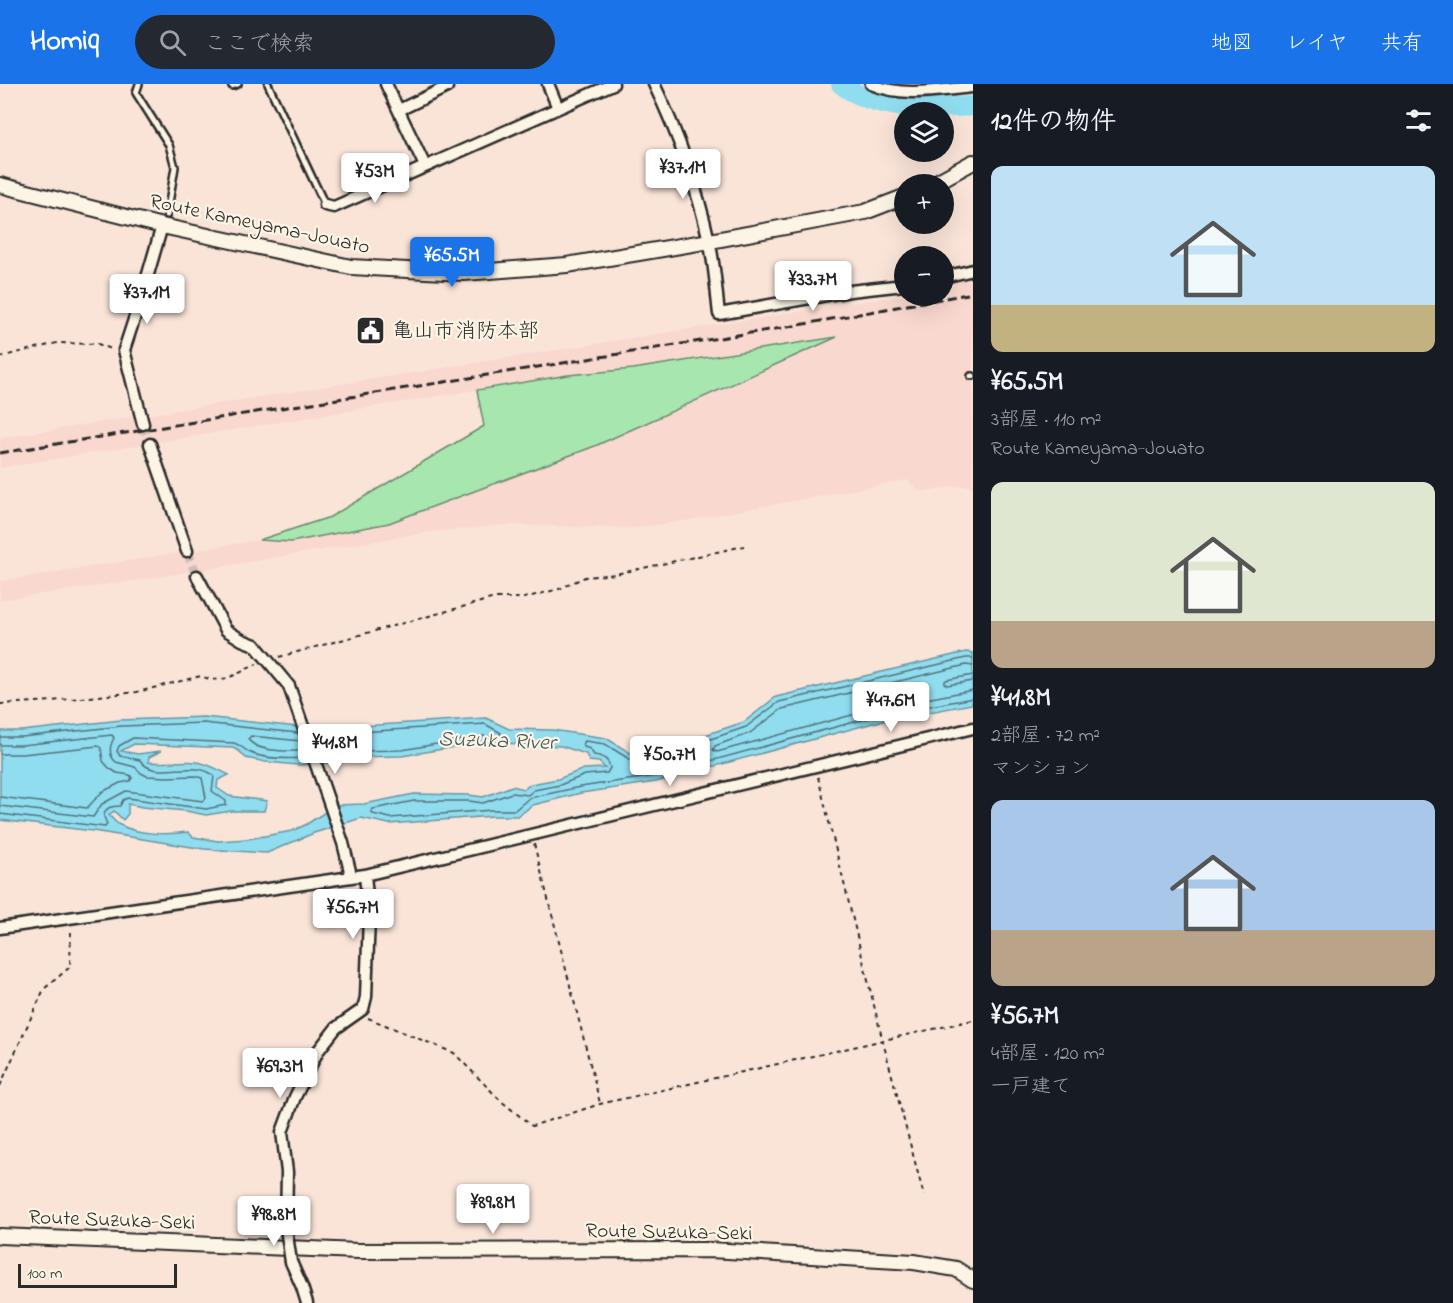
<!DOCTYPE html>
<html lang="ja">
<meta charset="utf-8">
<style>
:root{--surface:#171b24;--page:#242831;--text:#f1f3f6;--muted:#9ea1a6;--accent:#1a73e8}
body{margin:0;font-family:"Indie Flower","Klee One",sans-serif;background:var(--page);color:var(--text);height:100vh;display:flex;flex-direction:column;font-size:22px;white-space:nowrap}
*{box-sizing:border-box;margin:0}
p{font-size:20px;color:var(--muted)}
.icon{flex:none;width:33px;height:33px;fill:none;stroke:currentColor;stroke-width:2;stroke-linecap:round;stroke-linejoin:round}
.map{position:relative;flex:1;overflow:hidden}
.side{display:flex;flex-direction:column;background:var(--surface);width:480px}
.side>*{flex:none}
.tools{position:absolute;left:894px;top:18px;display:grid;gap:12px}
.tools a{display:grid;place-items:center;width:60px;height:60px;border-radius:50%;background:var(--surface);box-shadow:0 6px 24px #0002;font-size:30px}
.scale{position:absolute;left:18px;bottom:15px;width:159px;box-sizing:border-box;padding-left:6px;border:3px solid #2b2b2b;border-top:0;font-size:16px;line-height:21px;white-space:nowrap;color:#2b2b2b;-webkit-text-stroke:4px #fcf5e5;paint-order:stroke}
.price{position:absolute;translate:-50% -51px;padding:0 14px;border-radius:6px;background:#fff;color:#222;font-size:20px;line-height:39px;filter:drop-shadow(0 2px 3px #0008)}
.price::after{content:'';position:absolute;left:50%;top:36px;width:18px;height:14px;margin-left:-9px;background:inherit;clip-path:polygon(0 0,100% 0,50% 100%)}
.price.selected{background:var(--accent);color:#fff}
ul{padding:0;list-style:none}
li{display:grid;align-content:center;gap:12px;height:318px;padding:0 18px}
li span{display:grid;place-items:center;height:186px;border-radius:12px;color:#555}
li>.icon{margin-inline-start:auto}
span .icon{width:108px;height:108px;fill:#fffc;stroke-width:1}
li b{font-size:26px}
h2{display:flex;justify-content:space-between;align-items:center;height:72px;padding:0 18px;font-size:26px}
header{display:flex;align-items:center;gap:36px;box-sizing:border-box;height:84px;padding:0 30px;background:var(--accent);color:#fff}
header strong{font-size:28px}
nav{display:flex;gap:33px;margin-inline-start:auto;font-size:21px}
.search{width:420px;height:54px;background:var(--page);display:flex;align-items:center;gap:15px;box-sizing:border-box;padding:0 21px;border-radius:33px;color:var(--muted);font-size:22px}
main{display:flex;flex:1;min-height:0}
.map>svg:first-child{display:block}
</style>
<header>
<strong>Homiq</strong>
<div class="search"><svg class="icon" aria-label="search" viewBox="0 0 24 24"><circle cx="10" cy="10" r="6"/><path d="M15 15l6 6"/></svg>ここで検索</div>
<nav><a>地図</a><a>レイヤ</a><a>共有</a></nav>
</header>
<main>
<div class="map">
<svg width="973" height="1219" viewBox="0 0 973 1219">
<rect width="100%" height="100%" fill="#fae4d8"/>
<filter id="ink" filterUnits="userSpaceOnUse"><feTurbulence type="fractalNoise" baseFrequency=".0167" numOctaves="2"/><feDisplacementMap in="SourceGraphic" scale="12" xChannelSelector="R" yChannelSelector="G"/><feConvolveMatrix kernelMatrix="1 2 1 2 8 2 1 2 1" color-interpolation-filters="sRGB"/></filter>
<g filter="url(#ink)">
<path fill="#f9d8cf" d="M973 193V402H957L921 408 907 396 679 438 632 444 507 441 430 448 146 495 0 516V497L259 456 291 458 834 253 633 285 568 291 0 384V354L904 211 944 212V200Z"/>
<path fill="#a7e7af" stroke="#69896d" stroke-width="1.5" d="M837 253 595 362 389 439 291 458 259 456 330 433 484 342 477 306 568 291 633 285Z"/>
<path fill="#90ddf0" stroke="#6896a1" stroke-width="1.5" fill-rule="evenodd" d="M966 568 973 569 972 620 877 638 656 698 581 709 533 721 518 732H493L389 740 361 734 314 749 267 769 204 765 93 747 0 736V647H21L121 636 204 633 316 645 486 634 509 645 552 646 606 654 643 677 673 673 687 666 702 652 744 638 776 613ZM484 658 561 662 586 670 589 677 599 678 605 684 584 685 558 695 531 700 524 705 512 702 483 713 469 711 414 710 364 720 336 721 307 740 292 747 248 755 218 757 193 753 188 748C168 751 139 751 120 741 116 739 112 734 109 731L114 727 123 736 128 730V720L142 723 186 727 206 731 231 727H264L267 717 229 712 217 704 218 696 229 691C219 686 209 680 197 678 183 676 164 680 148 678L149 673 161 667 138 670 121 667 134 660 233 664 239 667 246 674 266 678 298 681 327 679 357 673 402 672Z"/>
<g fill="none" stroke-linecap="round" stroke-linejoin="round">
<path stroke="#53727a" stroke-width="1.5" d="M973 574H966L779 618 746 643 705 657 690 671 674 679 642 683 605 660 585 657 583 660 584 663 590 665 594 671C602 672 609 675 610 684L607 689 585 691 560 701 534 706 528 711 512 709 483 719 469 717H414L373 725 371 728 373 730 390 734 492 726H515L529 714 580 703 655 692 876 632 973 614
M973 582 966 581 782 625 750 649 715 662 713 666 717 668 874 625 973 606
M973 591 946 596 944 599 947 601 973 597
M313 651 485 640 501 649 498 653 483 652 402 666 357 667 321 673
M0 653H22L122 642 203 639 298 649
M301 657 251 652 248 655C257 669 288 667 304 667
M0 661H22L112 651 114 654C109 663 108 671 116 678L135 683 141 689 147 692 166 693 195 692 202 694 206 714 203 717 126 707 102 720 93 733 0 722
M0 670H23L98 662 101 664 103 677 109 684 117 689 130 691 132 694 130 697 120 699 102 708 87 724 0 713
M0 730 105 743 107 740 104 733C104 723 112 722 120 722L123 716 128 714 206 725 226 721V717L212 707 214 692C195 674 153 698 140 676L120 672 117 667 119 662 133 654 234 659C241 661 243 665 249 668 264 676 290 675 307 674"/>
<path stroke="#90ddf0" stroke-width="20" d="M841 0C876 28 930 25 973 22"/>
<path stroke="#d1bfb5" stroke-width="10" stroke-dasharray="10 5" stroke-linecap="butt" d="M143 340 150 360
M187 467 197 492"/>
<defs>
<path id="service" d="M139 0 136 9 169 61 175 83 167 131
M231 0 232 2 238 0
M268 0 325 121
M971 292H973"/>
<path id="minor" d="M386 0 425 82
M548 0 558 24
M654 0C678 50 697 103 709 157 715 181 716 206 719 230L850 207 904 201
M871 0C903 14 939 6 973 3
M399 26 447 3
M325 121 334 123 613 0
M944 193 973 186
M143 340 124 266 142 211 162 142
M150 360 187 467
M197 492 226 546 242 556 255 561 289 602 343 759 351 791
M0 844 365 791 973 644
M286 1144 287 1088 282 1048 295 1013 318 967 336 944 363 925 366 913 369 833 365 791
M291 1178 302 1203 307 1219"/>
<path id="secondary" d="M933 100 973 78
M0 101 162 142 351 183 464 189 567 181 710 157 865 128 904 113
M0 1152 358 1167 710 1166 914 1178 956 1185 973 1196"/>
</defs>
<use href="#service" stroke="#2b2b2b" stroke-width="10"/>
<use href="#minor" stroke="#2b2b2b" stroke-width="15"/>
<use href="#secondary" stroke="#2b2b2b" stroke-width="18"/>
<path stroke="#2b2b2b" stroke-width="2" stroke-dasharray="4.5 4.5" stroke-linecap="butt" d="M0 273 57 259 98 260 114 266
M279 573 495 514H524L559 505 585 493 616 490 744 462
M0 620 52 617 137 608 201 592C222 602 237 589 257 580
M818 693 883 958 924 1112
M534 760 600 1019
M368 934 454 969 501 1017 532 1042 600 1020 973 936
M0 1002 44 905 70 883 71 844"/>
<use href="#service" stroke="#fcf5e5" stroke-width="5"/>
<use href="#minor" stroke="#fcf5e5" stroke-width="10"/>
<use href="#secondary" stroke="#fcf5e5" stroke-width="14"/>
<path stroke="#2b2b2b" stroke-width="3" stroke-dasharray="9 4.5" stroke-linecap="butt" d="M0 369 788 243 973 209"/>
<defs>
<path id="minor-bridge" d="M286 1144 291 1178"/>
</defs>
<use href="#minor-bridge" stroke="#2b2b2b" stroke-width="15" stroke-linecap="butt"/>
<use href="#minor-bridge" stroke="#fcf5e5" stroke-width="10"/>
</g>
</g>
<defs>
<symbol id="civic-square" viewBox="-11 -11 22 22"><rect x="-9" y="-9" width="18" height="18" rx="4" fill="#2b2b2b" stroke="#fcf5e5"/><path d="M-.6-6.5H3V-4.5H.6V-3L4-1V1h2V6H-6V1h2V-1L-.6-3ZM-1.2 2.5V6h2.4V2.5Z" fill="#fff"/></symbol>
</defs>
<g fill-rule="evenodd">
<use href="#civic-square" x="354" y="230" width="33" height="33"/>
</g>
<g text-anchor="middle" stroke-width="4.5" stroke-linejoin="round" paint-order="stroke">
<g font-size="21" fill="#2b2b2b" stroke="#fcf5e5">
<text transform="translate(260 139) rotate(12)" y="7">Route Kameyama-Jouato</text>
<text transform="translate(112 1135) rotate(2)" y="7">Route Suzuka-Seki</text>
<text transform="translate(669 1147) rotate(1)" y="7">Route Suzuka-Seki</text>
</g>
<g font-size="21" fill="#2b2b2b" stroke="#fcf5e5" text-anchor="start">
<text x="392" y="253">亀山市消防本部</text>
</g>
<g font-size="22" font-style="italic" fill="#44585c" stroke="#fcf5e5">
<text transform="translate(497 655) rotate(2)" y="8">Suzuka River</text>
</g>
</g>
</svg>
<div class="tools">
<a><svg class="icon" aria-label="layers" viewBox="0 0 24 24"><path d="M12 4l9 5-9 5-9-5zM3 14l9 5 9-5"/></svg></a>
<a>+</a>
<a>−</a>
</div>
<div class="scale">100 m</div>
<b class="price" style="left:683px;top:116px">¥37.1M</b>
<b class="price" style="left:375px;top:120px">¥53M</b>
<b class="price selected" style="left:452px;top:204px">¥65.5M</b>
<b class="price" style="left:813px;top:228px">¥33.7M</b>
<b class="price" style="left:147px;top:241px">¥37.1M</b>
<b class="price" style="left:891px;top:649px">¥47.6M</b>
<b class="price" style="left:335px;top:691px">¥41.8M</b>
<b class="price" style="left:670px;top:703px">¥50.7M</b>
<b class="price" style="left:353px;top:856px">¥56.7M</b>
<b class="price" style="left:280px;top:1015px">¥69.3M</b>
<b class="price" style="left:493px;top:1151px">¥89.8M</b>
<b class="price" style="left:274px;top:1163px">¥98.8M</b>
</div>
<section class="side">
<h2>12件の物件<svg class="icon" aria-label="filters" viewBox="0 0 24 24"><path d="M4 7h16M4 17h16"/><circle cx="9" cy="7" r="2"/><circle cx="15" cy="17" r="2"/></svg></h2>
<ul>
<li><span style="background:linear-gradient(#bfe0f5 75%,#c2b280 0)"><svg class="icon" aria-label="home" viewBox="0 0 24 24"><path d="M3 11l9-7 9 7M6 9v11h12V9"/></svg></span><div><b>¥65.5M</b><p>3部屋 · 110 m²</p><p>Route Kameyama-Jouato</p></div></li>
<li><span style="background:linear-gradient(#dfe7d0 75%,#b9a48a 0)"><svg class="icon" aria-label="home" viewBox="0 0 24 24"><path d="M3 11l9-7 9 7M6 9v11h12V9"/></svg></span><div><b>¥41.8M</b><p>2部屋 · 72 m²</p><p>マンション</p></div></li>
<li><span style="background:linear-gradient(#a9c7e8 70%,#b9a48a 0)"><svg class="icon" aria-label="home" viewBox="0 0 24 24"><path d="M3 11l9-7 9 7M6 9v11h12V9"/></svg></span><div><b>¥56.7M</b><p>4部屋 · 120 m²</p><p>一戸建て</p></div></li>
</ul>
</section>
</main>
